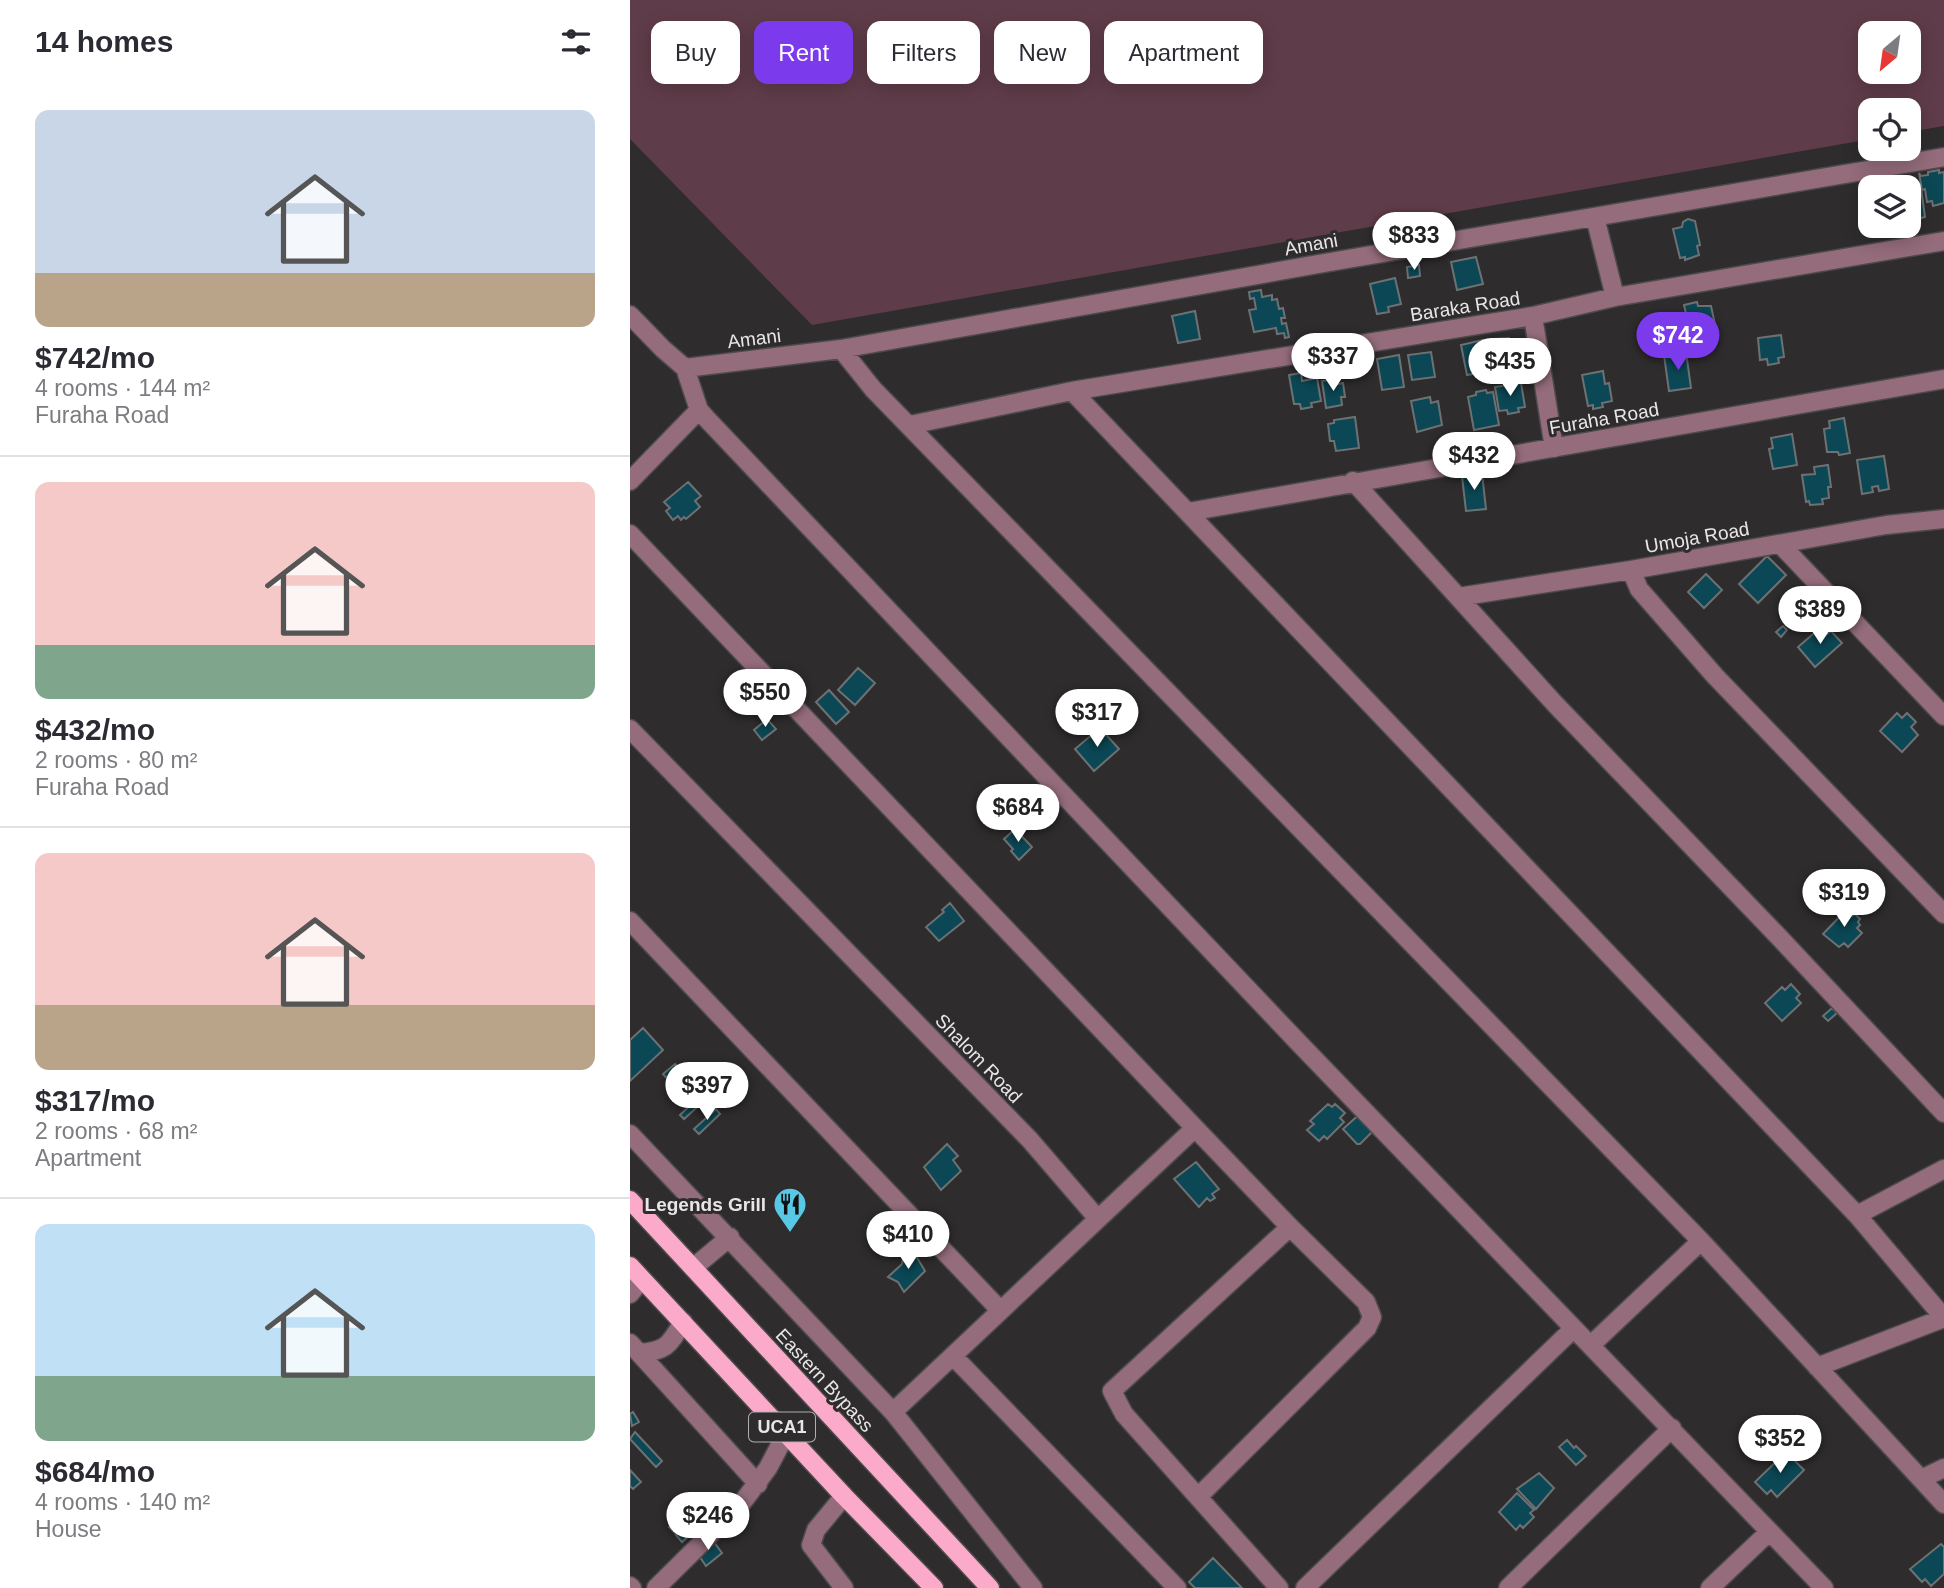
<!DOCTYPE html>
<meta charset="utf-8">
<style>
:root{--surface:#fff;--page:#f7f7f7;--text:#2b2b33;--muted:#7c7c81;--line:#e1e1e2;--accent:#7c3aed}
body{margin:0;font-family:Arial,sans-serif;background:var(--page);color:var(--text);height:100vh;display:flex;flex-direction:column;font-size:26px;white-space:nowrap}
*{box-sizing:border-box;margin:0}
p{font-size:23px;color:var(--muted)}
.icon{flex:none;width:38px;height:38px;fill:none;stroke:currentColor;stroke-width:2;stroke-linecap:round;stroke-linejoin:round}
.map{position:relative;flex:1;overflow:hidden}
.side{display:flex;flex-direction:column;background:var(--surface);width:630px}
.side>*{flex:none}
.banner{position:absolute;left:21px;top:21px;width:665px;height:63px;display:flex;gap:14px}
.needle{width:46px;rotate:209deg}
.buttons{position:absolute;left:1228px;top:21px;display:grid;gap:14px}
.buttons a{display:grid;place-items:center;width:63px;height:63px;border-radius:14px;background:var(--surface);box-shadow:0 4px 18px #0003;font-size:35px}
.price{position:absolute;translate:-50% -60px;padding:0 16px;border-radius:24px;background:#fff;color:#222;font-size:23px;line-height:46px;filter:drop-shadow(0 2px 4px #0008)}
.price::after{content:'';position:absolute;left:50%;top:42px;width:21px;height:16px;margin-left:-10px;background:inherit;clip-path:polygon(0 0,100% 0,50% 100%)}
.price.selected{background:var(--accent);color:#fff}
ul{padding:0;list-style:none}
li{display:grid;align-content:center;gap:14px;height:371px;padding:0 35px}
li+li{border-top:2px solid var(--line)}
li span{display:grid;place-items:center;height:217px;border-radius:14px;color:#555}
li>.icon{margin-inline-start:auto}
span .icon{width:126px;height:126px;fill:#fffc;stroke-width:1}
li b{font-size:30px}
h2{display:flex;justify-content:space-between;align-items:center;height:84px;padding:0 35px;font-size:30px}
.chip{padding:0 24px;border-radius:14px;background:var(--surface);box-shadow:0 4px 18px #0003;font-size:24px;line-height:63px}
.chip.selected{background:var(--accent);color:#fff}
main{display:flex;flex:1;min-height:0}
.map>svg:first-child{display:block}
</style>
<main>
<section class="side">
<h2>14 homes<svg class="icon" aria-label="filters" viewBox="0 0 24 24"><path d="M4 7h16M4 17h16"/><circle cx="9" cy="7" r="2"/><circle cx="15" cy="17" r="2"/></svg></h2>
<ul>
<li><span style="background:linear-gradient(#c9d6e8 75%,#b9a48a 0)"><svg class="icon" aria-label="home" viewBox="0 0 24 24"><path d="M3 11l9-7 9 7M6 9v11h12V9"/></svg></span><div><b>$742/mo</b><p>4 rooms · 144 m²</p><p>Furaha Road</p></div></li>
<li><span style="background:linear-gradient(#f6c9c9 75%,#7fa58c 0)"><svg class="icon" aria-label="home" viewBox="0 0 24 24"><path d="M3 11l9-7 9 7M6 9v11h12V9"/></svg></span><div><b>$432/mo</b><p>2 rooms · 80 m²</p><p>Furaha Road</p></div></li>
<li><span style="background:linear-gradient(#f6c9c9 70%,#b9a48a 0)"><svg class="icon" aria-label="home" viewBox="0 0 24 24"><path d="M3 11l9-7 9 7M6 9v11h12V9"/></svg></span><div><b>$317/mo</b><p>2 rooms · 68 m²</p><p>Apartment</p></div></li>
<li><span style="background:linear-gradient(#bfe0f5 70%,#7fa58c 0)"><svg class="icon" aria-label="home" viewBox="0 0 24 24"><path d="M3 11l9-7 9 7M6 9v11h12V9"/></svg></span><div><b>$684/mo</b><p>4 rooms · 140 m²</p><p>House</p></div></li>
</ul>
</section>
<div class="map">
<svg width="1314" height="1588" viewBox="0 0 1314 1588">
<rect width="100%" height="100%" fill="#2f2c2d"/>
<path fill="#5f3c49" fill-rule="evenodd" d="M0 0H1314V126L1279 132V110H1241V139L182 325 0 139ZM1241 33H1279V72H1241Z"/>
<path fill="#0b4754" stroke="#6d7173" stroke-width="2" d="M1309 170V173L1314 172V203L1303 206 1302 201 1297 202 1295 189 1292 190 1289 173 1291 176 1298 175V172Z
M1276 181 1277 187 1280 186 1281 189 1291 188 1295 217 1279 221V187H1263L1262 183Z
M1058 219 1065 221 1070 245 1067 246 1069 255 1055 260V257L1050 258 1043 229 1052 227 1053 222Z
M846 257 853 284 827 290 821 262Z
M789 265 790 276 778 278 777 267Z
M765 278 771 304 758 307 759 312 747 314 740 284Z
M631 290 632 297 642 295V300L647 299 649 309 653 308 655 318H651L652 324 656 323 659 337 655 338 654 333 647 334 646 328 624 332 619 310 626 309 624 298 620 299 619 292Z
M1067 302 1068 306H1081L1086 329 1061 335 1054 305Z
M565 311 570 339 548 343 542 316Z
M1151 335 1154 357 1148 358 1149 363 1138 365 1137 359 1130 360 1128 338Z
M879 338V341L884 340 888 360 883 361 885 373 869 375V372H865L860 345 865 344 864 339Z
M853 340 860 375 849 377 848 373 837 375 831 345Z
M801 352 805 377 782 380 778 355Z
M1056 352 1061 388 1039 391 1034 355Z
M769 355 774 387 752 390 747 359Z
M973 371 975 384 979 383 982 401 972 403 973 407 963 409V405L958 406 952 375Z
M671 373 672 381 687 378 691 401 681 403 682 407 671 409 670 404H664L659 375Z
M707 379 708 384 713 383 715 397H711L712 405 696 408 692 381Z
M891 383 895 407 888 408 889 412 878 414 877 410 869 411 865 387Z
M856 390 857 393 863 392 869 425 844 430 838 397 846 395V392Z
M800 397 801 403 808 401 812 425 787 432 781 401Z
M725 417 729 448 706 451 704 441H700L698 424 704 423V420Z
M1214 418 1220 453 1209 455 1208 452H1197L1194 429 1200 428 1199 421Z
M1162 434 1167 465 1143 469 1139 449 1143 448 1141 438Z
M1254 456 1259 489 1249 491 1248 486 1242 487 1243 492 1232 494 1227 460Z
M1198 465 1201 487H1198L1199 498 1192 499 1193 504 1180 505 1179 501 1176 502 1172 475 1185 474 1184 467Z
M852 473 856 509 836 511 832 476Z
M58 482 71 496 65 501 70 507 56 519 54 517 51 520 48 516 43 520 36 511 40 508 34 502Z
M1137 556 1156 575 1128 603 1109 584Z
M1076 574 1092 590 1074 608 1058 592Z
M1153 626 1157 630 1151 637 1146 632Z
M1190 628 1196 635 1201 631 1212 643 1185 667 1168 647Z
M228 668 245 683 225 705 208 690Z
M199 690 219 712 206 724 186 702Z
M1267 713 1272 718 1277 713 1286 722 1281 727 1288 735 1272 752 1250 731Z
M137 719 146 729 132 740 124 730Z
M470 728 489 749 464 771 445 749Z
M385 829 402 847 389 860 381 851 383 849 374 839Z
M320 903 334 921 309 941 296 927 314 912 312 910Z
M1219 907 1223 911 1220 914 1222 916 1225 914 1230 919 1228 922 1230 925 1227 928 1232 933 1218 947 1214 943 1209 947 1193 934Z
M1161 984 1170 994 1166 998 1171 1003 1152 1021 1135 1003 1152 987 1155 990Z
M1202 1008 1207 1013 1198 1021 1193 1016Z
M13 1028 33 1050 0 1081V1040Z
M45 1064 52 1071 40 1082 33 1074Z
M71 1095 75 1100 54 1119 50 1115Z
M698 1104 702 1107 705 1104 715 1113 710 1118 714 1122 697 1139 694 1136 689 1141 677 1130 684 1124 680 1121Z
M86 1109 90 1114 69 1134 64 1129Z
M732 1112 747 1127 730 1144H727L713 1129Z
M317 1144 328 1156 323 1160 331 1171 311 1190 294 1167Z
M566 1162 589 1189 582 1194 585 1198 580 1201 577 1198 569 1207 544 1179Z
M282 1249 295 1271 274 1292 268 1282 258 1277 272 1264 273 1258Z
M3 1412 9 1422 2 1426 0 1414Z
M5 1432 32 1461 26 1467 0 1439Z
M937 1440 944 1448 946 1446 956 1456 946 1465 929 1447Z
M1156 1452 1174 1470 1147 1497 1141 1490 1137 1494 1125 1482Z
M0 1470 11 1482 3 1489 0 1486Z
M909 1473 924 1488 906 1509 887 1489Z
M887 1493 904 1510 900 1513 904 1517 893 1528 890 1525 886 1530 869 1512Z
M59 1508 66 1515 46 1534 39 1527Z
M67 1516 74 1523 52 1542 46 1535Z
M81 1538 92 1553 76 1566 65 1550Z
M1311 1544 1314 1547V1574L1301 1586 1295 1579 1292 1582 1280 1569Z
M583 1558 612 1588H565L559 1582Z"/>
<g fill="none" stroke-linecap="round" stroke-linejoin="round">
<defs>
<path id="minor" d="M965 217 985 297
M0 315 33 349 55 368 69 410 76 418 666 1040 1194 1588
M903 316 924 448
M211 349 243 389 1071 1241 1314 1504
M55 368 211 349 700 262 1314 157
M442 391 1227 1215 1314 1318
M280 425 442 391 903 316 985 297 1314 241
M0 481 69 410
M723 481 925 704 1147 935 1314 1113
M558 512 1314 379
M0 534 565 1128 660 1227 736 1302 742 1317 737 1328 568 1497
M1150 544 1314 716
M1001 570 1009 589 1085 676 1314 914
M828 597 1001 570 1256 525 1314 519
M0 729 400 1140 468 1219 263 1412
M0 921 370 1310
M0 1134 263 1412 403 1588
M1227 1215 1314 1169
M468 1219 565 1128
M63 1268 100 1237
M0 1294 12 1279
M0 1343 128 1484
M961 1345 1071 1241
M9 1353C37 1351 39 1345 53 1322
M323 1356 547 1588
M1187 1367 1314 1318
M1291 1479 1314 1468
M214 1496 186 1530 181 1545 214 1588
M0 1586 2 1588
M26 1588 112 1503 138 1468 157 1432
M649 1588 494 1414 482 1391 660 1227
M675 1588 943 1329
M878 1588 1042 1428
M1080 1588 1139 1532"/>
<path id="major" d="M0 1200 360 1588
M0 1266 214 1496 304 1588"/>
</defs>
<use href="#minor" stroke="#4d4a4b" stroke-width="21"/>
<use href="#major" stroke="#4d4a4b" stroke-width="21"/>
<use href="#minor" stroke="#946c7b" stroke-width="18"/>
<use href="#major" stroke="#fcaac9" stroke-width="18"/>
</g>
<defs>
<symbol id="restaurant-pin" viewBox="-11 -11 22 30"><path d="M0 17L-7.5 6A9.5 9.5 0 1 1 7.5 6Z" fill="#58c9e4" stroke="#2f2c2d"/><path d="M-5-6h1v4h1v-4h1v4h1v-4h1v5L-1.5 .5V6h-2V.5L-5-1ZM5-6V6H3V1.5H1.5Q1.5-4 5-6Z" fill="#111"/></symbol>
</defs>
<g fill-rule="evenodd">
<use href="#restaurant-pin" x="141" y="1185" width="38" height="52"/>
</g>
<g text-anchor="middle" stroke-width="6" stroke-linejoin="round" paint-order="stroke">
<rect fill="#2f2c2d" stroke="#b1aeaf" stroke-width="2" x="119" y="1412.5" width="66" height="29" rx="5"/>
<g font-size="18" font-weight="bold" fill="#e9e6e7">
<text x="152" y="1433">UCA1</text>
</g>
<g font-size="19" fill="#e9e6e7" stroke="#2f2c2d">
<text transform="translate(681 244) rotate(-10)" y="7">Amani</text>
<text transform="translate(835 306) rotate(-9)" y="7">Baraka Road</text>
<text transform="translate(124 338) rotate(-7)" y="7">Amani</text>
<text transform="translate(974 418) rotate(-10)" y="7">Furaha Road</text>
<text transform="translate(1067 537) rotate(-10)" y="7">Umoja Road</text>
<text transform="translate(349 1058) rotate(46)" y="7">Shalom Road</text>
<text transform="translate(195 1380) rotate(47)" y="7">Eastern Bypass</text>
</g>
<g font-size="19" font-weight="bold" fill="#e9e6e7" stroke="#2f2c2d" text-anchor="end">
<text x="136" y="1211">Legends Grill</text>
</g>
</g>
</svg>
<div class="buttons">
<a><svg class="needle" viewBox="-14 -14 28 28"><path d="M0-13l5 13h-10z" fill="#e53935"/><path d="M0 13l5-13h-10z" fill="#7c7c81"/></svg></a>
<a><svg class="icon" aria-label="locate" viewBox="0 0 24 24"><circle cx="12" cy="12" r="6"/><path d="M12 2v4M12 18v4M2 12h4M18 12h4"/></svg></a>
<a><svg class="icon" aria-label="layers" viewBox="0 0 24 24"><path d="M12 4l9 5-9 5-9-5zM3 14l9 5 9-5"/></svg></a>
</div>
<b class="price" style="left:784px;top:272px">$833</b>
<b class="price selected" style="left:1048px;top:372px">$742</b>
<b class="price" style="left:703px;top:393px">$337</b>
<b class="price" style="left:880px;top:398px">$435</b>
<b class="price" style="left:844px;top:492px">$432</b>
<b class="price" style="left:1190px;top:646px">$389</b>
<b class="price" style="left:135px;top:729px">$550</b>
<b class="price" style="left:467px;top:749px">$317</b>
<b class="price" style="left:388px;top:844px">$684</b>
<b class="price" style="left:1214px;top:929px">$319</b>
<b class="price" style="left:77px;top:1122px">$397</b>
<b class="price" style="left:278px;top:1271px">$410</b>
<b class="price" style="left:1150px;top:1475px">$352</b>
<b class="price" style="left:78px;top:1552px">$246</b>
<div class="banner">
<a class="chip">Buy</a>
<a class="chip selected">Rent</a>
<a class="chip">Filters</a>
<a class="chip">New</a>
<a class="chip">Apartment</a>
</div>
</div>
</main>
